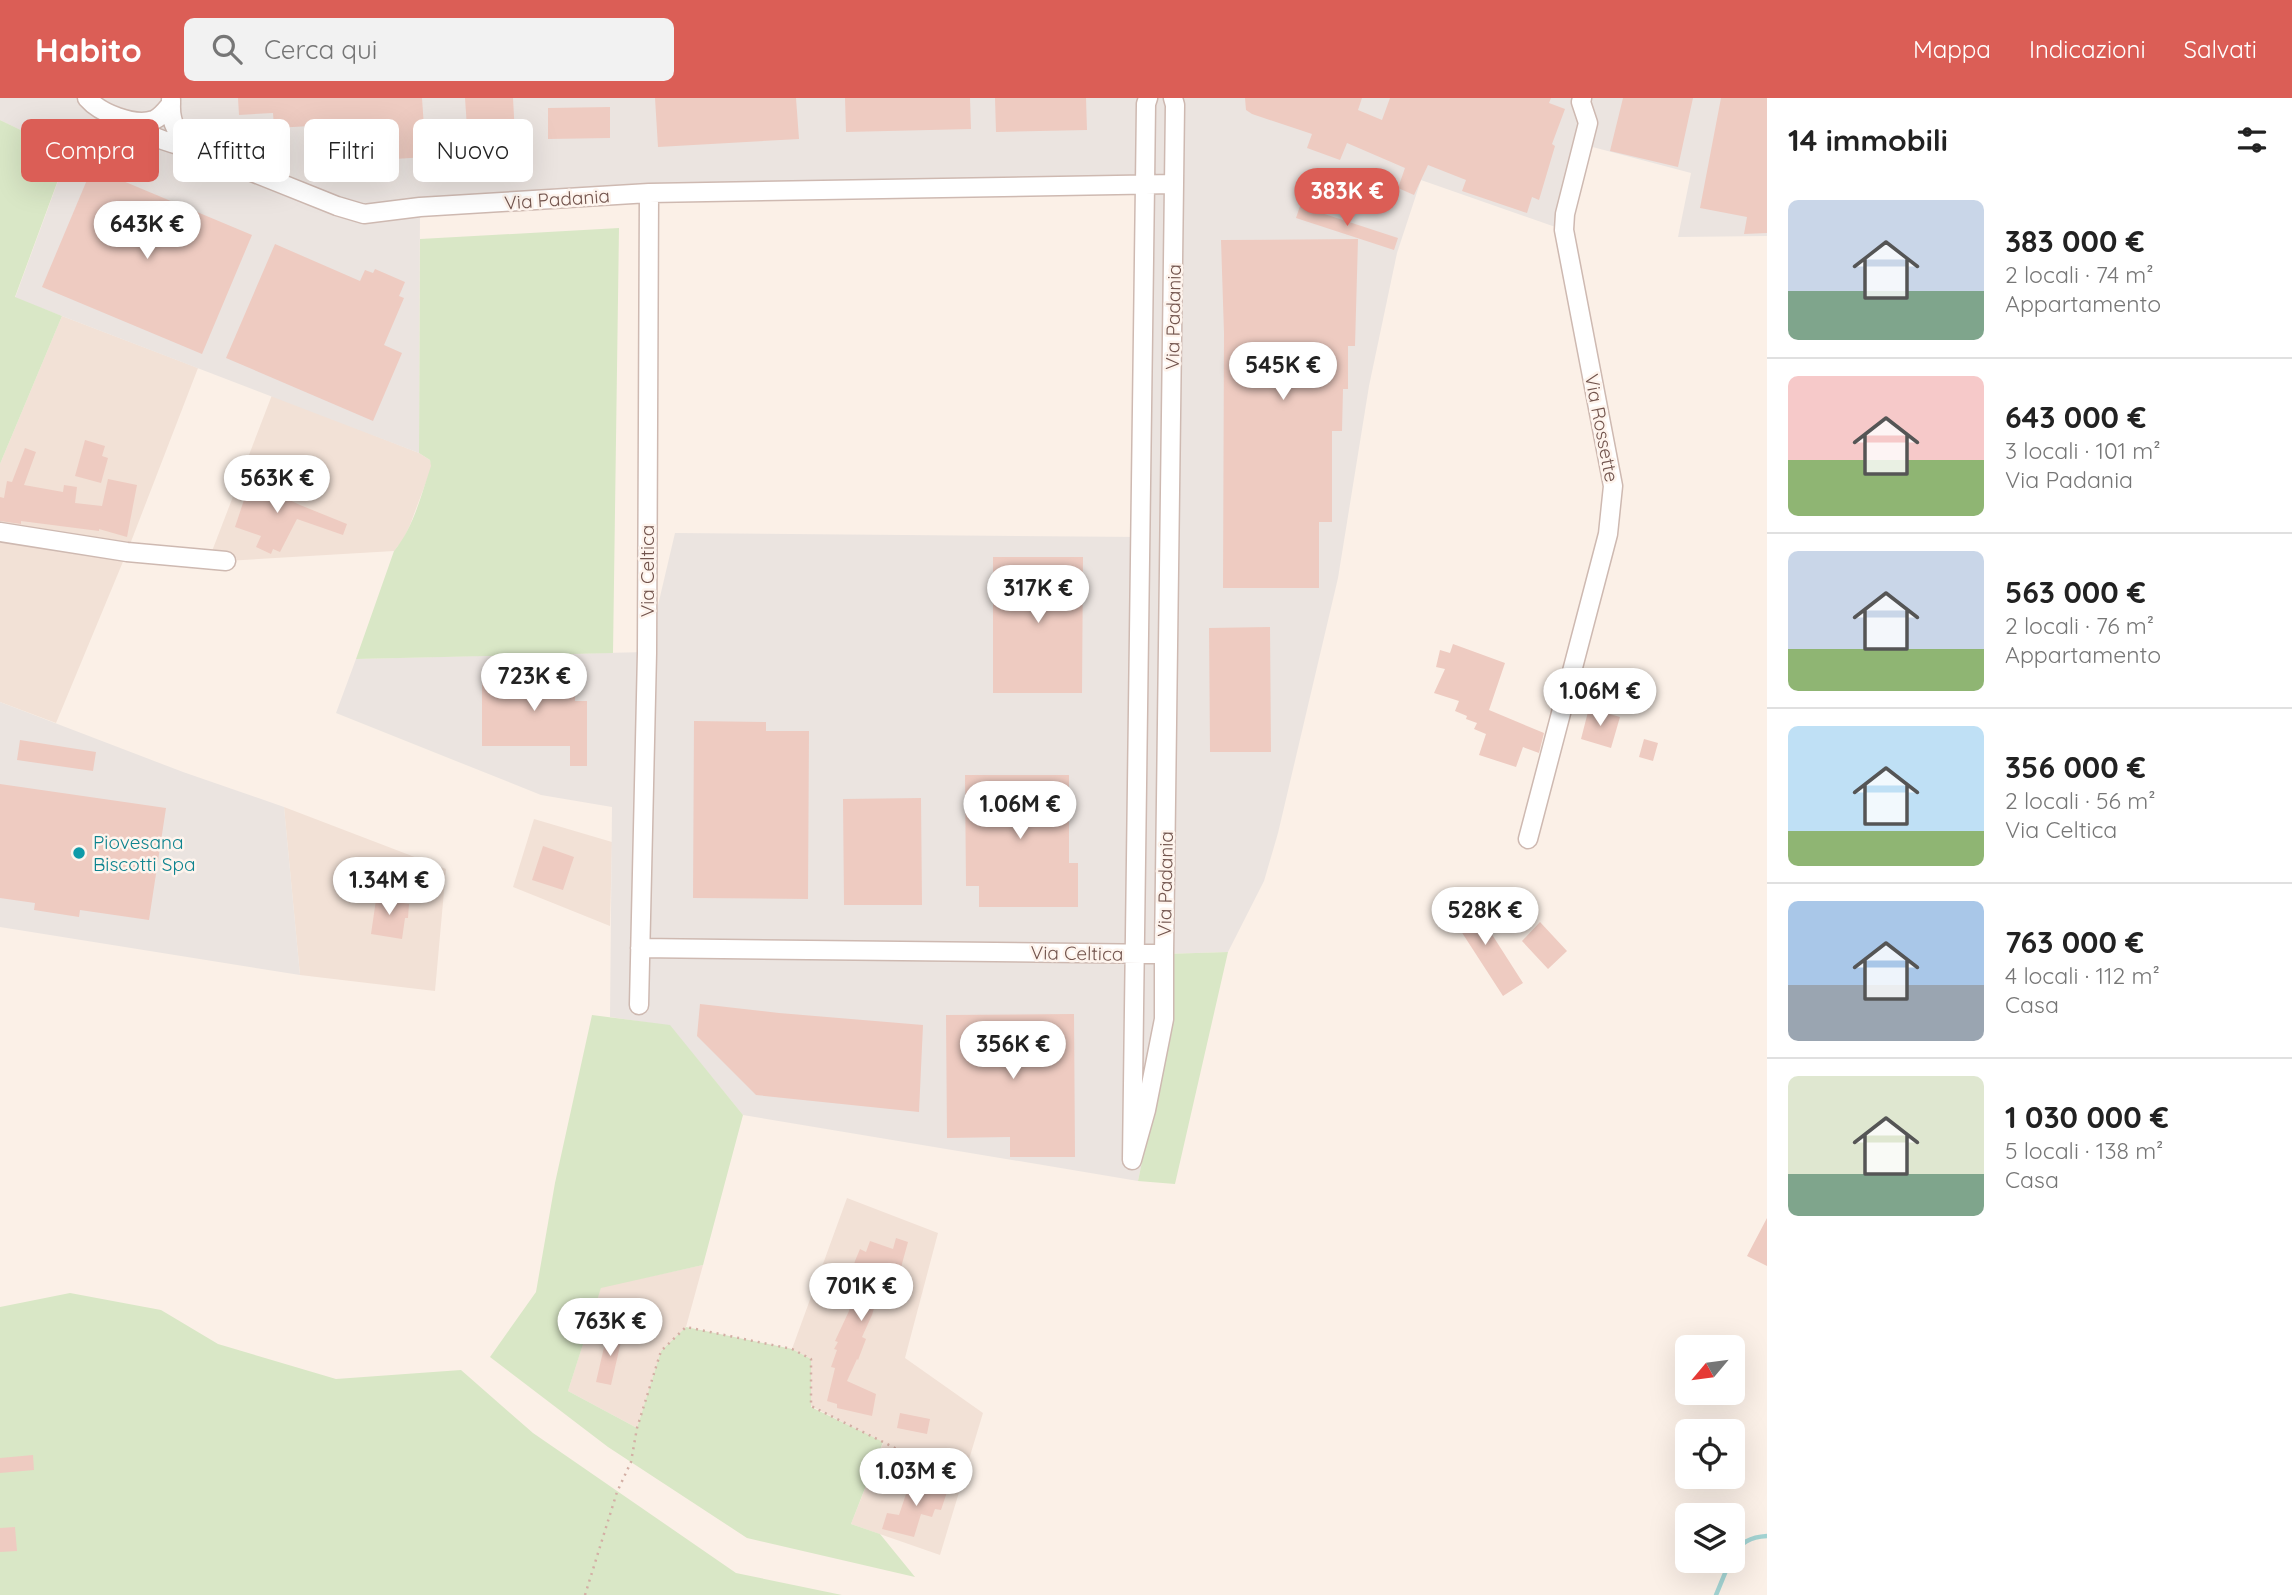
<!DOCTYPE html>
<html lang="it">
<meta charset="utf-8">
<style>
:root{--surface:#fff;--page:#f2f2f2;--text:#222;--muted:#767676;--line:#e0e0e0;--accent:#db5e56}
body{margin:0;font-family:Quicksand,sans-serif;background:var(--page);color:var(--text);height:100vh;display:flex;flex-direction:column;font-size:26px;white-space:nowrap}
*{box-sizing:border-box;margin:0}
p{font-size:23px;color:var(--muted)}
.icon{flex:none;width:38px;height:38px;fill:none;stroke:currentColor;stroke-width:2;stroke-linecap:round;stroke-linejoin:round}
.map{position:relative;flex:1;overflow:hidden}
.side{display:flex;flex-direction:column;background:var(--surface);width:525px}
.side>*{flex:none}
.top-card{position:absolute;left:21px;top:21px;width:665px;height:63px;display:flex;gap:14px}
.needle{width:46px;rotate:241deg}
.buttons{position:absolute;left:1675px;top:1237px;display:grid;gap:14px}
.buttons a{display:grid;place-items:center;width:70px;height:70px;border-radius:10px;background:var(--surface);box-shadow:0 7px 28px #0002;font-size:35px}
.price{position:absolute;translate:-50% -60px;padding:0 16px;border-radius:24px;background:#fff;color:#222;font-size:23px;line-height:46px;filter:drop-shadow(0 2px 4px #0008)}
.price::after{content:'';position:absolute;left:50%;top:42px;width:21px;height:16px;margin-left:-10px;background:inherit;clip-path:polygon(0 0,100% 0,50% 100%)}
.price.active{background:var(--accent);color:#fff}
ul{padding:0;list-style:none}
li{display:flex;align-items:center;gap:21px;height:175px;padding:0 21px}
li+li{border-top:2px solid var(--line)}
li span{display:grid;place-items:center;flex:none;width:196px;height:140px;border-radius:10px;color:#555}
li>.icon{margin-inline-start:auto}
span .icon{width:84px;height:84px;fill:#fffc;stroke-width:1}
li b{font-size:30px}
h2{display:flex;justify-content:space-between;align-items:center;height:84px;padding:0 21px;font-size:30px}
.chip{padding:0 24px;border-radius:10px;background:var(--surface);box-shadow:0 7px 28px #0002;font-size:24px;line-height:63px}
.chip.active{background:var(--accent);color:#fff}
header{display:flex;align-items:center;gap:42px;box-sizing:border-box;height:98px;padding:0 35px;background:var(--accent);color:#fff}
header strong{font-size:33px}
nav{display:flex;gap:38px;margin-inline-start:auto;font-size:24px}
.search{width:490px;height:63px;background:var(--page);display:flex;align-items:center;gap:18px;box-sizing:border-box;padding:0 24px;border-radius:10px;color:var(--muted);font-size:26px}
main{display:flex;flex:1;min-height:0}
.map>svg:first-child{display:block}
</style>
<header>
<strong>Habito</strong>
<div class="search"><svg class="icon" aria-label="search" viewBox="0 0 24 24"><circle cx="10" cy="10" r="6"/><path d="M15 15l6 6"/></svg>Cerca qui</div>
<nav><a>Mappa</a><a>Indicazioni</a><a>Salvati</a></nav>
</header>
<main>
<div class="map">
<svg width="1767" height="1497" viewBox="0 0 1767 1497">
<rect width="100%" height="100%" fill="#fbf0e7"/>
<path fill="#f2e1d6" d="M62 218 198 270 127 454 56 625 0 604V366Z
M272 297 419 355 430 362 432 368 410 427 403 442 394 453 226 463 209 461Z
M284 709 446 771 435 893 300 877Z
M534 721 612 744 610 828 513 789Z
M847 1100 938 1135 905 1260 983 1315 940 1457 851 1426 883 1345 811 1308V1261L792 1251Z
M703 1167 686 1229 661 1253 637 1330 568 1293 601 1189Z"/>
<path fill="#ebe4e0" d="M0 0H1767V138L1678 139 1691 75 1585 47 1564 132 1421 82 1397 155 1369 288 1338 480 1278 735 1264 783 1228 854 1164 856 1169 934 1138 1083 743 1017 670 928 610 919 612 709 541 697 336 615 356 561 647 554 675 435 1141 439 1145 86 420 109 419 355 15 200 68 56 0 22Z
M0 604 183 674 284 709 300 877 0 829Z"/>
<path fill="#d9e7c6" d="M0 22 68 55 15 199 62 218 0 366Z
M619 130 613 555 356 561 394 453C414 429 421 397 431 368L430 362 419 355 420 141Z
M1228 854 1175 1086 1138 1083 1169 934 1164 856Z
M592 917 670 927 743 1017 703 1167 601 1190 568 1293 637 1330 661 1253 686 1229 792 1251 811 1261V1309L883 1344 851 1426 880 1436 915 1479 747 1440 608 1349 490 1259 536 1194 555 1085Z
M70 1195 161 1212 218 1246 336 1281 461 1272 533 1335 736 1475 842 1497H0V1209Z"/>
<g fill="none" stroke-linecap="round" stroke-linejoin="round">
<path stroke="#a4d4d3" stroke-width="4.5" d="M1732 1459C1740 1444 1751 1439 1767 1438
M1716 1497 1730 1463"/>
</g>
<path fill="#eecbc1" d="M238 0H422L426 59 348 64 347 45 312 47 311 28 274 30 273 15 239 17Z
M465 0H513L516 56 469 59Z
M655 0H796L799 41 658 49Z
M845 0H970L971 31 846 34Z
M995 0H1086L1087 32 996 34Z
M1245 0H1362L1358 12 1382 22 1390 0H1551L1549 5 1565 11 1552 46 1555 48 1539 102 1532 99 1527 115 1462 93 1466 82 1428 67 1414 97 1398 90 1405 70 1347 45 1340 62 1307 50 1312 36 1252 16 1246 12Z
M1623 0H1693L1678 69 1610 53Z
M1721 0H1767V135L1744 136 1747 119 1700 110Z
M610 9V40L548 41V10Z
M92 70 252 137 202 256 42 189Z
M1303 75 1317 80 1313 93 1299 88Z
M1300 108 1398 140 1394 152 1296 120Z
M1358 141 1355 248H1348V291H1343L1342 333H1332V424H1319V490H1223L1224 235 1221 142Z
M275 146 360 183 365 172 373 175 375 171 405 184 399 198 404 200 384 247 402 255 373 323 226 260Z
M85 342 105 348 102 358 108 360 101 385 75 378Z
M25 350 36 354 24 387 63 394 64 387 77 389 75 405 102 408 108 381 137 387 127 439 99 431V433L21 423V426L0 423V399L4 400 7 383 12 384Z
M255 369 269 375 264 390 300 407 347 426 343 437 297 421 280 454 273 451 271 456 256 449 261 438 235 429Z
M993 459H1083L1082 595H993Z
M1270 529 1271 654H1210L1209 530Z
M1453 546 1505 565 1489 612 1544 635 1539 655 1523 649 1516 669 1479 657 1486 636 1474 631 1477 625 1466 621 1467 618 1455 613 1459 603 1434 595 1445 571 1436 569 1440 552 1450 555Z
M482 576H575V603H587V668H570V648H482Z
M1589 610 1620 619 1611 650 1581 641Z
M694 623 766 624V633H809L808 801 693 800Z
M1644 641 1658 645 1653 663 1639 659Z
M20 642 96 654 93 673 17 662Z
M965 677H1069V765H1078V809H979V788H966Z
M0 686 166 710 149 822 80 812 79 819 34 812 35 805 0 800Z
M921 700 922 807H844L843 701Z
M543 748 574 759 563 792 532 782Z
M377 795 398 798 397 804 409 806 408 820H405L402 841 371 836Z
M1468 799 1523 885 1503 898 1448 813Z
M1540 824 1567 853 1548 871 1522 843Z
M700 906 779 915 923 927 919 1014 756 997 697 938Z
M1074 916 1075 1059H1010V1039L947 1040 946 917Z
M1767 1120V1168L1747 1158Z
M896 1140 908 1144 900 1173 886 1170 872 1217 862 1239 866 1241 858 1262 857 1261 847 1283 876 1296 872 1318 837 1310V1306L827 1303 835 1270 831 1269 837 1252 834 1251 838 1244 835 1243 849 1213 854 1194 847 1191 855 1163 860 1151 866 1154 870 1143 893 1151Z
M608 1232 623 1235 611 1287 596 1284Z
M900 1315 930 1321 927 1336 897 1330Z
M33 1357 34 1372 0 1375V1360Z
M920 1382 948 1391 941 1412 935 1411 932 1419 921 1416 914 1439 882 1431 887 1415 899 1417 910 1384 918 1387Z
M15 1429 17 1453 0 1454V1430Z"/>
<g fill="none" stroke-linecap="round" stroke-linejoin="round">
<defs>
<path id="minor" d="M87 0C100 15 134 29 154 22 161 19 166 12 171 6V2
M1148 0 1146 6 1145 86 1132 1062 1146 1012 1164 921V856
M120 21C140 34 168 46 192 50 178 37 170 26 171 6
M192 50 337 108 364 116 420 109 649 95 1174 86
M0 434 127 454 226 463
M1528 741 1608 436 1613 388 1564 132 1565 116 1588 25 1581 4 1582 0
M640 850 1164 856 1174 86 1175 7 1173 0
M639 907 647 555 649 95"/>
</defs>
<use href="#minor" stroke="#ceb9b1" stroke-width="21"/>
<path stroke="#d3aea4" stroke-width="2.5" stroke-dasharray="2 5" stroke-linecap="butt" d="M585 1497 617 1394 631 1364 637 1330 661 1253 686 1229 792 1251 811 1261V1308L935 1370"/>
<use href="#minor" stroke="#fff" stroke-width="18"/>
</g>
<circle fill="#0f9aa8" stroke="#fef4ed" stroke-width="2.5" cx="79" cy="755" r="7"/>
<g text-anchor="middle" stroke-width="5" stroke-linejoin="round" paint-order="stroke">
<g font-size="19" fill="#72544d" stroke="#fef4ed">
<text transform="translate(557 101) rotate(-4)" y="7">Via Padania</text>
<text transform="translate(1173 219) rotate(-89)" y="7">Via Padania</text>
<text transform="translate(1602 330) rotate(79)" y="7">Via Rossette</text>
<text transform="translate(647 473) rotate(-90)" y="7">Via Celtica</text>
<text transform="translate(1165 786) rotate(-89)" y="7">Via Padania</text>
<text transform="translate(1077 855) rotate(1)" y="7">Via Celtica</text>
</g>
<g font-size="19" fill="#0d838f" stroke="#fef4ed" text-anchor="start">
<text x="93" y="751">Piovesana<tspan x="93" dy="22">Biscotti Spa</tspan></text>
</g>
</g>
</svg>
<div class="buttons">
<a><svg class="needle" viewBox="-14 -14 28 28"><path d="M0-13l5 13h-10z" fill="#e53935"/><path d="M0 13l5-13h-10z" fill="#767676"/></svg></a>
<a><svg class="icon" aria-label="locate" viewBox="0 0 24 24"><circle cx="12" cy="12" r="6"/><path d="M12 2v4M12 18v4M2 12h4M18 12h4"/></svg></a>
<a><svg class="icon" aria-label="layers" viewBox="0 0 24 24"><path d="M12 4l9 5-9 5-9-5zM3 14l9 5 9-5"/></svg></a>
</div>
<b class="price active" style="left:1347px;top:130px">383K €</b>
<b class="price" style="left:147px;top:163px">643K €</b>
<b class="price" style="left:1283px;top:304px">545K €</b>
<b class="price" style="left:277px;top:417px">563K €</b>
<b class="price" style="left:1038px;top:527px">317K €</b>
<b class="price" style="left:534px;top:615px">723K €</b>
<b class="price" style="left:1600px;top:630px">1.06M €</b>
<b class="price" style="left:1020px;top:743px">1.06M €</b>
<b class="price" style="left:389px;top:819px">1.34M €</b>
<b class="price" style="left:1485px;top:849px">528K €</b>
<b class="price" style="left:1013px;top:983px">356K €</b>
<b class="price" style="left:861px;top:1225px">701K €</b>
<b class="price" style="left:610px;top:1260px">763K €</b>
<b class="price" style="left:916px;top:1410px">1.03M €</b>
<div class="top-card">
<a class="chip active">Compra</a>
<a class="chip">Affitta</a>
<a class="chip">Filtri</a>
<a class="chip">Nuovo</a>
</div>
</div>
<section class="side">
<h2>14 immobili<svg class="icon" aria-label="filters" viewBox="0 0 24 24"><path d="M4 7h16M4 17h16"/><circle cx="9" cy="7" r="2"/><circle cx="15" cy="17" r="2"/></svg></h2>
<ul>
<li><span style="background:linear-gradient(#c9d6e8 65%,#7fa58c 0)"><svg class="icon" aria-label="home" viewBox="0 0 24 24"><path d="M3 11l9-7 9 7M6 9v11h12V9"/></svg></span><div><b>383 000 €</b><p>2 locali · 74 m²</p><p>Appartamento</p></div></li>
<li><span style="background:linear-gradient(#f6c9c9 60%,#8fb573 0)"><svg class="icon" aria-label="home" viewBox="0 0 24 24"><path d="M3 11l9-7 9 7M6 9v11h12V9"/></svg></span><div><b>643 000 €</b><p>3 locali · 101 m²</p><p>Via Padania</p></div></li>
<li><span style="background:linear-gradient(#c9d6e8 70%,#8fb573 0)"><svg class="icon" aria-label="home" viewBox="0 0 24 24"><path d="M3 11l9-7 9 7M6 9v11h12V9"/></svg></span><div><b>563 000 €</b><p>2 locali · 76 m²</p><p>Appartamento</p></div></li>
<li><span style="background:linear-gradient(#bfe0f5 75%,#8fb573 0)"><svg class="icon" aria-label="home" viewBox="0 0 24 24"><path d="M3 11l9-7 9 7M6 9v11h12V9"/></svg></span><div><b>356 000 €</b><p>2 locali · 56 m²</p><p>Via Celtica</p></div></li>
<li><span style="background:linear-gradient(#a9c7e8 60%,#9aa5b1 0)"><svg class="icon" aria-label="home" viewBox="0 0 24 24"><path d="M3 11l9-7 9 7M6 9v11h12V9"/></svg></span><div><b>763 000 €</b><p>4 locali · 112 m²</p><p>Casa</p></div></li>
<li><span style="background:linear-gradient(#dfe7d0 70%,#7fa58c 0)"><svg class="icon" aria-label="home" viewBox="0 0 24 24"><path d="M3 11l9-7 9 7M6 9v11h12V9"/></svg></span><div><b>1 030 000 €</b><p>5 locali · 138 m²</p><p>Casa</p></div></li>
</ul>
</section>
</main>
